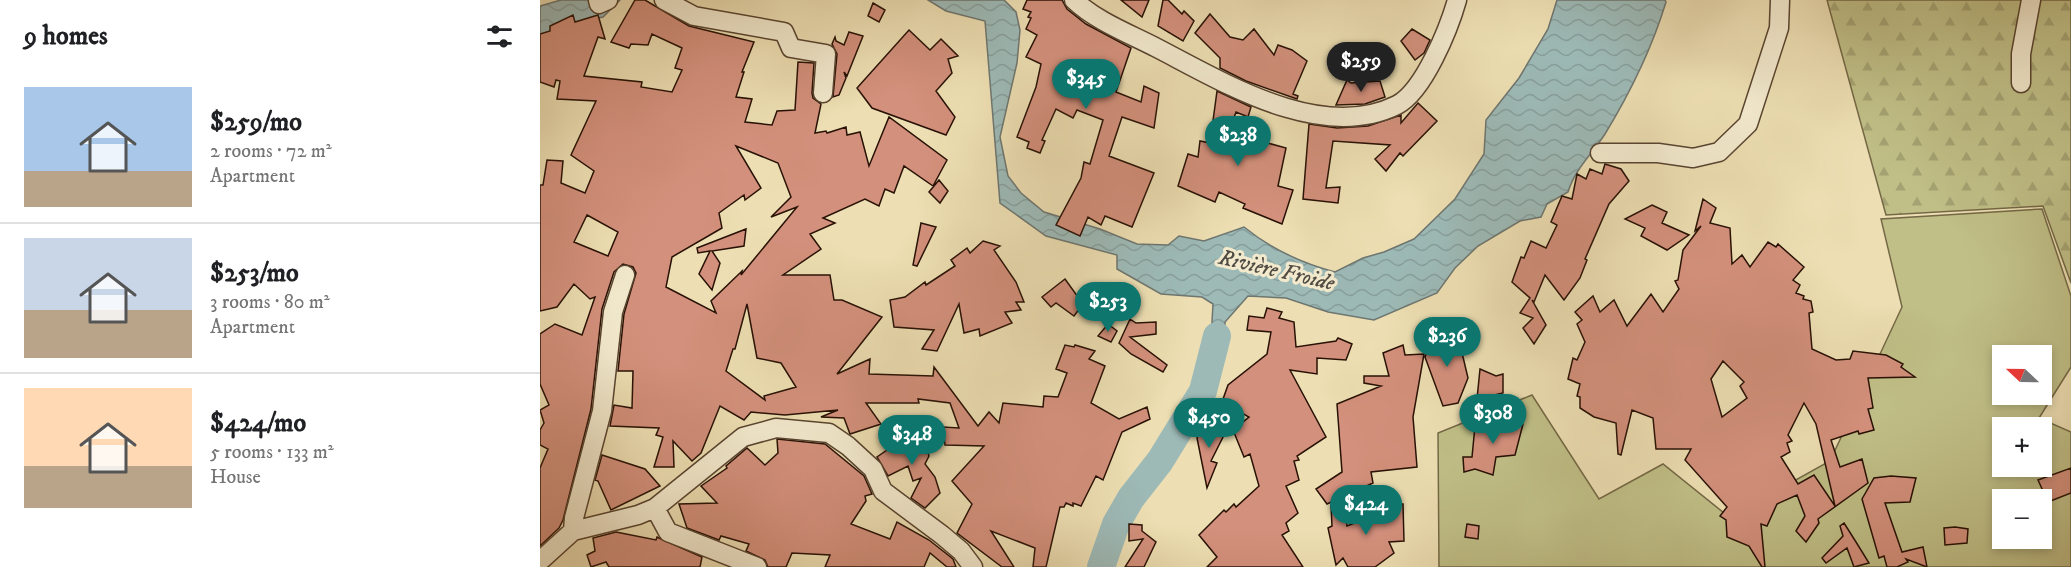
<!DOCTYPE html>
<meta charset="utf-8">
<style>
:root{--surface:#fff;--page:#f2f2f2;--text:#202124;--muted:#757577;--line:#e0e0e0;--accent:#0f766e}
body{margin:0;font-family:"IM FELL DW Pica",serif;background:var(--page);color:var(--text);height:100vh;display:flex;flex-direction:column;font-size:22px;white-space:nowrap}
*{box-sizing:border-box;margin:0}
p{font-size:20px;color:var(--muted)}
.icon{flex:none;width:33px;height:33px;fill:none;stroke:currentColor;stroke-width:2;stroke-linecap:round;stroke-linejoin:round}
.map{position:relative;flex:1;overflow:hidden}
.side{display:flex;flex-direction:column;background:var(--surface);width:540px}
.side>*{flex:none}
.needle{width:39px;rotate:292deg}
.fabs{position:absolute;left:1452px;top:345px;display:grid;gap:12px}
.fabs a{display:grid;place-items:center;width:60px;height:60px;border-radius:0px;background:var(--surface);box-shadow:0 3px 9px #0003;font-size:30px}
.price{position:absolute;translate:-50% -51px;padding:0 14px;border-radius:21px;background:var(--accent);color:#fff;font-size:20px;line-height:39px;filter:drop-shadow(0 2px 3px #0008)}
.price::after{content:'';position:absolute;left:50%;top:36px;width:18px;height:14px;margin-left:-9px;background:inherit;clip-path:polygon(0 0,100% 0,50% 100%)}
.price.on{background:#222;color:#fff}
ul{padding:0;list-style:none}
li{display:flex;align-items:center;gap:18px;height:150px;padding:0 24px}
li+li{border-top:2px solid var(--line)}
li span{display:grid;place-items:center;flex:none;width:168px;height:120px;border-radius:0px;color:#555}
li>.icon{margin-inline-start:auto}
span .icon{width:72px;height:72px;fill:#fffc;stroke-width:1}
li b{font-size:26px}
h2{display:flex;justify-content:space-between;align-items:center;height:72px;padding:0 24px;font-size:26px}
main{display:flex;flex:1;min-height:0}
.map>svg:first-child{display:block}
</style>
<main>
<section class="side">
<h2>9 homes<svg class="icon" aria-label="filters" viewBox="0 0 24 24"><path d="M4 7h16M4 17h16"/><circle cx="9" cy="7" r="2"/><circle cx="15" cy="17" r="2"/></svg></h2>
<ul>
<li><span style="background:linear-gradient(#a9c7e8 70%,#b9a48a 0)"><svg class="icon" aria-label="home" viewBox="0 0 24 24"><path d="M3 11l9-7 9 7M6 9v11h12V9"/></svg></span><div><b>$259/mo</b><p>2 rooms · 72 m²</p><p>Apartment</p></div></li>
<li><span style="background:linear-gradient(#c9d6e8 60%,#b9a48a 0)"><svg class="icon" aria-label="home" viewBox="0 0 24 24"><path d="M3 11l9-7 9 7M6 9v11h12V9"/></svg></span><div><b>$253/mo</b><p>3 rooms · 80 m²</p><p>Apartment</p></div></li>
<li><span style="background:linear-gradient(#ffd9b3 65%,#b9a48a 0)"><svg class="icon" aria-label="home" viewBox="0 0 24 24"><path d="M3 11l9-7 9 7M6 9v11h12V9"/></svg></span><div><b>$424/mo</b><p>5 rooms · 133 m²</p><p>House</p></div></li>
</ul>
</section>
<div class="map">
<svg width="1531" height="567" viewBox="0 0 1531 567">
<defs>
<pattern id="forest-firs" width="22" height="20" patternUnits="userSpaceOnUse" patternTransform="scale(1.5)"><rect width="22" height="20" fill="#c0bf87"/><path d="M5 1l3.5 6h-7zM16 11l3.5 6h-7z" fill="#a5a373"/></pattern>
<pattern id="water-waves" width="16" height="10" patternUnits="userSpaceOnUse" patternTransform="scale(1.5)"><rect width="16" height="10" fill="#9dbab7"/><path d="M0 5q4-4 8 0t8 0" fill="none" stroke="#879f9c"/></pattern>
</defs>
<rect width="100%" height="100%" fill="#eddfb3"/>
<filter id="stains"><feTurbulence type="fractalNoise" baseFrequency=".00333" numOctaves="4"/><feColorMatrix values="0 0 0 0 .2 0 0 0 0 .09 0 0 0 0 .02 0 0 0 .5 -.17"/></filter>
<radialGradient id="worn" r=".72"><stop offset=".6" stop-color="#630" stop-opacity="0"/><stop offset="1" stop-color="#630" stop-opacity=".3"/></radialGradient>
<path fill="#c0bf87" stroke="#746846" stroke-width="1.5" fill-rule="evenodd" d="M1502 209 1531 296V367L1499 418 1531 432V567H899L898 433 992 395 1059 499 1123 464 1189 517 1290 461 1362 307 1341 219ZM1462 356H1502V394H1462ZM1462 428H1502V466H1462ZM1462 500H1502V538H1462Z"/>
<path fill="url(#forest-firs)" stroke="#746846" stroke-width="1.5" d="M1287 0H1531V283L1503 206 1346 215Z"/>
<path fill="url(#water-waves)" stroke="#6e7670" stroke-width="1.5" d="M21 0H80L63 17 43 21 0 41V6Z
M388 0H464L476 12 480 30 477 63 460 137 468 176 481 193 504 212 560 229 597 244 628 245 639 236 664 241 704 227C731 249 761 263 795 272L823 258 844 252 874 239 915 199 944 154 946 120 979 78 1008 29 1017 0H1125L1126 2C1112 48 1090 93 1065 134 1052 154 1035 169 1028 192L1007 204 1001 217 980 221 938 246 915 268 897 293 834 320 788 312 746 298 708 296 685 322 684 345 669 374 673 304 662 297 621 294 577 269V255L506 236 460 203 445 21 406 11Z"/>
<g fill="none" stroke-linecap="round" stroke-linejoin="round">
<path stroke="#9dbab7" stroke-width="28" d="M561 567 576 524 591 498 620 461 663 391 677 336"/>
</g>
<path fill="#d3907c" stroke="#281105" stroke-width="1.5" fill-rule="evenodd" d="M95 0H105L149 26 214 42 202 72H204L196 97 212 99 205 122 232 125 237 111 255 110 258 62 274 63 272 93 273 98 281 104 275 133 286 131 287 133 306 127 307 135 320 132 329 166 349 117 407 160 393 186 364 166 354 193 345 189 339 206 325 199 283 218 295 223 270 234 281 249 243 275H290L294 300H302L342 317 297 374 330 359 329 374 393 376 394 367 438 426 449 412 459 423 463 403 503 407 504 396 518 397 527 373 516 369 525 345 534 347 535 345 555 351 549 359 565 366 551 403 579 419 607 407 610 419 582 432 563 480 556 476 541 506 533 503V506L526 503 524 507H520L506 567H493L495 548 451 531 474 567H462L417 533 432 504 412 481 444 446 405 445 403 427 419 428 410 403 378 399 379 403H326L341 424 310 434 304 418 281 417 298 410 245 415 211 412 204 420 180 406 161 453 152 461 133 441 134 467H114L123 437 116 435 119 428 70 426 74 405 92 408 93 371H78L84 314 96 273 93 267 83 264 74 272 62 309 51 409 23 520 19 528 0 546V468L8 449 0 445V430L4 423 0 410 9 405 0 384V334L15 324 42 335 55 297 50 299 34 284 17 307 0 311V185H3L7 160 23 161 21 183 45 193 54 171 31 155 56 101 17 99 20 81 16 80 14 87 0 82V34L10 31V26L33 15 35 22 58 15 65 39 58 37 44 76 102 82 101 87 132 92 142 70 135 68 142 48 112 34 108 45 91 44 89 48 71 42ZM196 146 238 163 251 197 231 217 257 207 201 275 202 271 171 301 176 313 126 287 132 257 182 228 179 213 204 195 205 200 221 188ZM47 215 78 232 68 256 34 242ZM207 304 217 358 241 363 256 387 224 396 225 400 186 371 193 349H195Z
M487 0H522L527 9 546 24 591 48 576 92 601 102 604 86 619 93 614 128 582 117 569 156 614 173 592 227 565 216 561 225 548 217 540 236 516 225 541 178 544 162 550 164 563 120 537 110 533 118 516 109 502 140 505 141 500 153 487 148 489 142 477 137 496 87 501 64 486 57 497 35 486 29 491 18 488 17 491 12 483 9Z
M581 0H609L602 17Z
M623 0H628L642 14 644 11 654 21 643 41 618 26Z
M333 3 345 10 339 22 328 16Z
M670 14 690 37 703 40 714 29 734 55 738 45 752 50 767 61 753 94 758 96 757 99 706 81 680 68V58L655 33Z
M872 29 890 40 884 53 875 60 861 41Z
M369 30 390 50 401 39 418 56 408 59 412 73 396 91 415 117 406 135 332 108 317 88Z
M309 32 323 36 307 76 304 72 306 78 299 95 293 97 297 54 292 44 295 37 296 41 304 45Z
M807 80 811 83 840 81 845 97 825 104 796 105Z
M677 91 711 107 708 117 696 112 684 146 710 151 713 139 746 148 738 186 753 190 742 224 703 208 705 204 679 192 675 202 638 186 648 154 658 157 660 141 670 143Z
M878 103 897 121 863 156 860 153 846 171 835 159 850 145 793 141 786 188 800 187 798 203 763 199 769 124 797 128 828 126 861 115V123Z
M1065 164 1081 169 1089 181 1069 204 1045 259 1047 260 1040 278 1024 300 1005 275 994 302 992 300 1006 325 994 344 983 328 993 318 980 313 990 298 972 282 981 257 984 258 991 241 1006 248 1017 225 1011 222 1022 196 1032 199 1037 174 1046 179 1050 169 1062 174Z
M399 180 408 191 400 203 389 192Z
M1163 199 1176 208 1170 223 1190 228 1192 264 1202 255 1210 267 1228 242 1236 247 1238 244 1264 267 1253 280 1260 285 1256 293 1264 296 1263 299 1271 301 1273 312 1269 313 1272 349 1296 360 1310 359 1313 351 1346 355 1363 364 1361 367 1375 377 1328 378 1333 408 1328 409 1334 430 1319 434 1318 431 1291 440 1300 467 1322 459 1328 483 1278 519 1279 523 1266 542 1256 531 1265 516 1257 495 1237 504 1227 526 1221 524 1225 567H1222L1209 546 1187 537 1186 520 1180 516 1187 507 1145 460 1151 449H1116L1113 418 1092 410 1081 455 1078 454 1076 423 1054 417 1040 408V397L1037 396 1040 384 1028 379 1033 358 1037 360 1045 342 1037 324 1042 320 1035 312 1053 296 1060 312 1074 300 1087 326 1111 294 1123 312 1139 289 1135 281 1138 280 1143 250 1161 226 1155 231ZM1183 361 1204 382 1200 386 1207 398 1182 417 1171 379ZM1264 403 1276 424 1295 506 1274 475 1258 484 1241 457 1250 452 1247 443 1252 441 1248 435Z
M1112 205 1127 212 1122 223 1149 235 1127 250 1101 236 1105 228 1085 219Z
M381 223 396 227 377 266 373 265Z
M206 229 204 246 172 251 180 263 172 290 159 274 170 251 158 253 157 248Z
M443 241 460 246 454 250 476 282 484 302H476L481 310 465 312 472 323 440 336 439 329 424 333 419 304 397 351 382 349 394 330 354 327 350 300 365 297 385 282 386 285 415 266 411 260 427 248 430 253Z
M525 279 543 304 534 316 516 303 511 307 502 297Z
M727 308 742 312 739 318 754 322 756 347 796 341 798 338 812 344 806 360 777 358V374L750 370 786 437 757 456 759 460 754 461 759 480 746 486 758 513 746 523 749 531 742 535 763 567H667L677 557 659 535 684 510 686 512 694 504 696 507 719 486 710 454 704 457 693 430 709 417 682 402 688 385 727 354 731 332 707 330 709 316 724 318Z
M590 319 596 323 616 322V334L590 337 627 365 623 372 591 354 579 343Z
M568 324 577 331 571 342 558 336Z
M894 333 919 340 928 378 918 403 903 406 885 357Z
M863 345 865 355 884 354 873 417 877 467 831 472 833 483 787 504 776 489 802 472 797 404 841 386 824 383V376H849L843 353Z
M940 369 956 376 963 374V393L937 399Z
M958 418 975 419 983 424 975 455 956 457 953 475 935 469 924 472 923 457H932L935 426 957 429Z
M662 427 686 431 671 461 677 463 667 488 657 438Z
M381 431 389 456 385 464 395 477 400 493 385 508 371 498 381 478 373 481 368 466 348 476 337 457 360 441 359 438Z
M237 439 285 444 324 476 332 494 325 496 326 501 311 524 350 539 357 522 389 540 413 559 416 567H407L390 553 384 567H285L290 555 252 553 246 567H228L225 560 206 551 209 544 181 536 179 540 147 528 139 504 177 503 161 486 187 468 186 466 207 448 225 465 238 453Z
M62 455 105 469 120 486 71 510 58 481 55 480Z
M1531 468V493L1508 502 1498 480Z
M1351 476 1376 478 1370 502 1345 503 1362 552 1383 547 1387 567 1366 559 1368 562 1357 567H1347L1344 556 1339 558 1322 499 1334 478Z
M848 504H863L864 541 849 542 854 553 835 567H808L803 558 796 565 788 528 792 526 791 505H805L807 526 848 510Z
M1304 523 1316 542 1329 563 1314 567 1307 548 1286 563 1282 558 1303 536 1300 526Z
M589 524 602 525V531L616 542 604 567H585L603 539 589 541Z
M927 524 939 526 938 539 925 537Z
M1415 527 1428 529 1427 543 1405 545 1404 528Z
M76 532 116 540 117 537 119 538 162 557 160 567H69L66 562 51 567 47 555 55 551 53 538Z"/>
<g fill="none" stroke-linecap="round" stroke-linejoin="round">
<defs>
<path id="minor" d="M58 0 59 4 68 0
M124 0 154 16 244 32 251 48 286 54 283 93
M534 0C556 21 590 34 617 48 683 82 781 143 857 105 884 91 909 28 917 0
M1481 83V54L1491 0
M1060 153H1118L1153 158 1179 152 1208 124 1239 28 1240 0
M115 508 128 532 217 567
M33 531 34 518 62 411 73 312 85 275
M0 561 33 531 98 515 115 508 203 437 236 428 289 433 308 446 333 469 343 491 402 535 421 551 433 567"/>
</defs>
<use href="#minor" stroke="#594430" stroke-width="21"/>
<use href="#minor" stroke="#f3eace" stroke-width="18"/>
</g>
<g text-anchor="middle" stroke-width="6" stroke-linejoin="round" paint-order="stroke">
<g font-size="22" font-style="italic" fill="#514c43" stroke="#f3eace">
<text transform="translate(737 269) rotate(13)" y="8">Rivière Froide</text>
</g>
</g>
<rect width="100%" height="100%" filter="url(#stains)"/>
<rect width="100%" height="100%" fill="url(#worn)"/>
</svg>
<div class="fabs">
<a><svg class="needle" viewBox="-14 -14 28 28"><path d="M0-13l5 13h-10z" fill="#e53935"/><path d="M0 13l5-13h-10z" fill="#757577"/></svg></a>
<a>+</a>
<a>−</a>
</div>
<b class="price on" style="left:821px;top:93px">$259</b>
<b class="price" style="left:546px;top:110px">$345</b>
<b class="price" style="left:698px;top:167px">$238</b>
<b class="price" style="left:568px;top:333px">$253</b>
<b class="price" style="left:907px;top:368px">$236</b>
<b class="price" style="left:953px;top:445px">$308</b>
<b class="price" style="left:669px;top:449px">$450</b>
<b class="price" style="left:372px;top:466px">$348</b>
<b class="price" style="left:826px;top:536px">$424</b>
</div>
</main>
